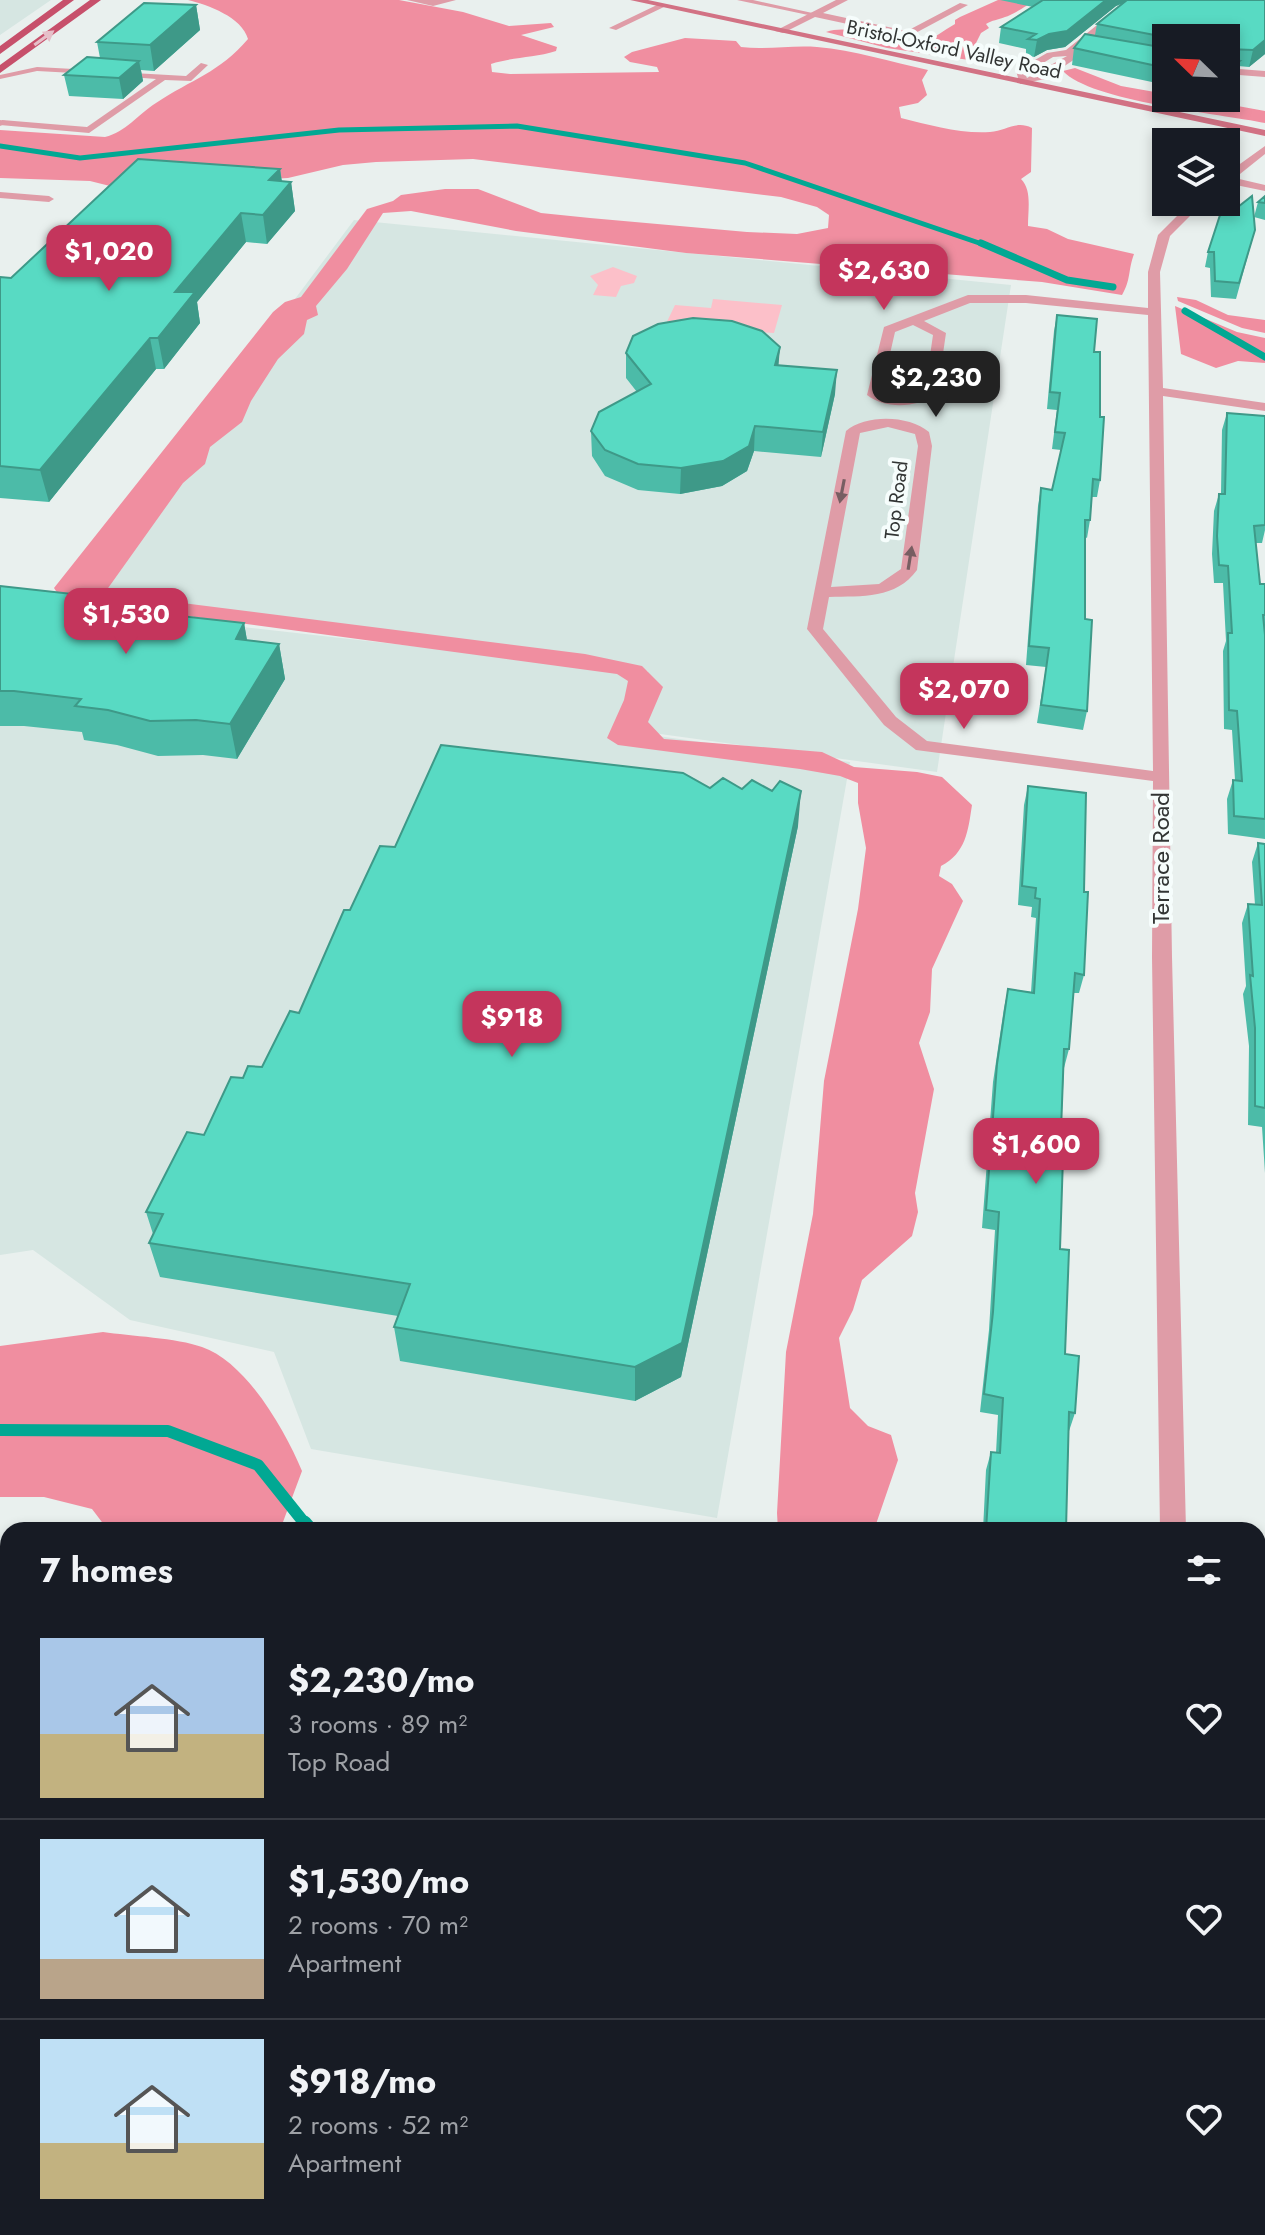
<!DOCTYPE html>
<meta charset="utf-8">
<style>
:root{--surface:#171b24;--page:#20242c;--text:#f1f3f6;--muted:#9ea1a6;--line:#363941;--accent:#c4355c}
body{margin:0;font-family:Jost,sans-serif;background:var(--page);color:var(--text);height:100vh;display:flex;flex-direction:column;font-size:30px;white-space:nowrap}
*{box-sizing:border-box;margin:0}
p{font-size:26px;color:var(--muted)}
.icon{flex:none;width:44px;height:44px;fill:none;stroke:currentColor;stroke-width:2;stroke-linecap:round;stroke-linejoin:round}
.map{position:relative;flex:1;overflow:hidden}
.side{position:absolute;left:0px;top:1522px;width:1266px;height:714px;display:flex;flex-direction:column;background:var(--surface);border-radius:24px 24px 0 0;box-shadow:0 4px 12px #0003}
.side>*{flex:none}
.needle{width:52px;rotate:293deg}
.fabs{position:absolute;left:1152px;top:24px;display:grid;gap:16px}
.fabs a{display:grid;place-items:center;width:88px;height:88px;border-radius:0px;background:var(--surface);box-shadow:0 4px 12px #0003;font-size:40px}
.price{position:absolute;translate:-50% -68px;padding:0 18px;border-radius:16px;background:var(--accent);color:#fff;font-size:26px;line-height:52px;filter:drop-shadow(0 2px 4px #0008)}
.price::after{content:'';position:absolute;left:50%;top:48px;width:24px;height:18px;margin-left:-12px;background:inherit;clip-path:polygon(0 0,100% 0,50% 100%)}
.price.current{background:#222;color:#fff}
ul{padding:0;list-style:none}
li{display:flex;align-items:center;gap:24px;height:200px;padding:0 40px}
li+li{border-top:2px solid var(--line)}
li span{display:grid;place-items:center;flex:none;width:224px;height:160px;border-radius:0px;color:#555}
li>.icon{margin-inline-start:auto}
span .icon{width:96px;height:96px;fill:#fffc;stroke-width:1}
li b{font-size:34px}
h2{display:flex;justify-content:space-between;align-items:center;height:96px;padding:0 40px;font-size:34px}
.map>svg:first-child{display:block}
</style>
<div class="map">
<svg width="1265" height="2235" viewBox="0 0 1265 2235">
<rect width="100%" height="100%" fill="#e9f0ee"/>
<path fill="#d6e6e2" d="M0 0H51L0 35Z
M354 220 1011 285 937 772 631 730 648 671 76 592Z
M0 600 645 672 628 732 850 762 717 1518 311 1449 274 1352 130 1320 33 1250 0 1255Z"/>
<path fill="#fcc0c9" d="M613 267 637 276 634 283 621 286 616 297 593 295 598 285 590 276Z
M713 299 782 305 774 333 741 331 662 332 675 305 711 308Z"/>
<path fill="#f08ea0" d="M188 0H399L463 12 509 26 551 23 554 27 521 35 557 47 556 51C534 58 512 57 491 64L492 72 510 74 659 72 657 67 630 62 624 57 632 52 685 38 736 41 741 47C766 50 792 45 817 47 854 50 891 62 928 70L922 80 927 95 918 103 899 107 901 118C930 125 960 134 990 132 1006 131 1016 120 1032 128L1031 172 1021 179C1032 190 1028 209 1028 226L1047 229 1068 239 1134 254C1128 270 1131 280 1122 295L1042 282 686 253 516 231 411 211 383 213 347 269 316 306 318 315 307 320 304 334 278 359 251 401 242 422 210 447 205 464 183 483 106 591 111 594 585 654 642 666 663 687 648 722 664 739 822 752 854 767 917 772 942 777 972 805C968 831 966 853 941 866L939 876 952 884 963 901 932 969 930 1012 919 1043 934 1089 915 1193 918 1212 912 1236 862 1280 853 1310 839 1338 850 1408 868 1426 891 1435 898 1460 874 1530H778L777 1513 786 1352 813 1214 824 1081 858 909 866 848 858 803V783L840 776 800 769 618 745 607 738 624 700 628 681 617 674 91 603 60 597 54 588 273 312 285 302 301 297 367 209 393 201 401 195 445 189H478L541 213 590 218 747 232 797 234 828 228 829 215 817 207 781 197 473 159 376 162 343 165 288 178 118 188 90 181 0 178V130L105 137C126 132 137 115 156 103 192 79 219 73 248 39 242 17 208 5 188 0Z
M998 0H1034C1029 5 1012 15 1005 17 998 20 992 20 986 24L989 28 981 33 972 51 973 54 1008 62 1003 65 887 48 826 32C857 22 890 47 921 42 933 40 944 30 955 24V20L960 17Z
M1075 68 1121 86 1166 94V98H1194L1265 111V123C1221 114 1090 101 1063 71Z
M1177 297 1196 300 1228 315 1265 320V333L1242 328 1178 301Z
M1175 306 1237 332 1265 338V363L1238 361 1216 368 1181 354Z
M103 1332C130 1336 177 1338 202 1347 246 1362 285 1430 302 1471L280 1530H108L92 1509 44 1497H0V1346Z
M8 1889V2107L0 2112V1906Z"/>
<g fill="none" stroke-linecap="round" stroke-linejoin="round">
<path stroke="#01a893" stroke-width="5" d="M0 146 80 158 339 130 517 126 745 163 985 245"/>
<path stroke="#01a893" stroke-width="7" d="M981 243 1067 280 1113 287
M1185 311 1265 357"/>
<path stroke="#01a893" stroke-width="12" d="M0 1430 168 1431 258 1465 306 1525"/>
<path stroke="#01a893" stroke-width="15" d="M304 1523 310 1530"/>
<path fill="#df9ca7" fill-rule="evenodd" d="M407 0H456L433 6Z
M737 0H753L817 14 813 16Z
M659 4 666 6 616 30 609 28Z
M201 63 208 65 191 81 165 80 89 133 0 125 2 120 87 127 156 79 118 76 115 72 186 76Z
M37 67 92 70 96 72 92 74 37 71 0 79V75Z
M0 192 49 196 54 199 49 202 0 198Z"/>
<path fill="#df9ca7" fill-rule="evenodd" d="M836 0H848L823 13 907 31 960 3 968 5 908 37 815 17 783 33 775 31Z
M1137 0H1149L1123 13 1074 53 1075 59 1045 79 1020 84 1016 71 1047 53 1066 50 1117 9ZM1067 56 1027 78 1025 74 1053 57Z
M1226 68 1265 71V77L1226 74Z
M0 120 6 121 7 123 0 126Z
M1265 146V154L1235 178 1265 185V191L1226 183V174Z
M1191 202H1204L1170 236 1160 272 1163 388 1265 403V411L1163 396 1172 957 1186 1530H1160L1152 957 1153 781 916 750 884 725 807 629 846 431C866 414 909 415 929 432L932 446 917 570C896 599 862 596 829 597L823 629 896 717 927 741 1153 771 1148 315 1026 303H970L924 321 946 333 937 395C917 407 886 410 867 395L884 327 968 295H1026L1148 308V272L1158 235ZM913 325 933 335 925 390 903 397 881 393 895 332ZM888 427 915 434 918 446 901 569 879 584 831 587 860 433Z
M1164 2228H1198L1199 2235H1165Z"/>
<path fill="#d27284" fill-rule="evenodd" d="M630 0H648L1265 130V136Z"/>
<path fill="#c7506b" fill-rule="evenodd" d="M63 0H74L0 54V46Z
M90 0H101L0 73V65Z"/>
</g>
<path fill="#4cbba8" d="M1000 0H1265V54L1249 67 1238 66 1236 78 1227 85 1226 84V38H1166V85L1072 65 1074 48 1095 35 1097 24 1124 3 1116 6 1065 47 1047 50 1034 57 1026 55V49L999 43 1001 27 1033 7Z
M196 5 200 30 154 71 141 70 143 81 123 99 69 96 64 75 100 58 97 42Z
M280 169 282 181 291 182 295 211 267 244 246 242 197 302 200 323 164 369H156L49 502 0 498V277L11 278Z
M1265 196V220L1254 217 1258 202Z
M1255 230 1236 299 1211 297 1210 268 1205 267 1208 252Z
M1057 315 1094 352 1100 480 1097 497H1092L1090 520 1087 538 1085 537 1087 711 1083 730 1037 723 1046 667 1026 665 1038 506 1041 488 1052 490 1061 450 1052 449 1057 410 1047 409 1054 331Z
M780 347 778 365 835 394 821 457 754 451 747 471 722 486 680 494 638 490 605 476 592 456 591 431 637 392 626 378V353Z
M1227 413 1265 416V530L1262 543H1256L1260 584H1265V839L1228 834 1227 799 1233 780H1235L1232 730 1224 729 1223 651 1226 641 1223 583H1214L1212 554 1214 511 1219 494H1221L1222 430Z
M0 586 159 614 244 623 247 641 279 644 285 679 237 759 203 755 158 756 117 745 84 740 82 732 24 726H0Z
M1028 786 1084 892V975L1079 993H1073L1069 1049 1064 1068 1060 1157V1249L1065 1354 1075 1413 1069 1431 1066 1530H983L986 1470 991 1452 996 1453 998 1415 980 1412 989 1330 995 1230 982 1228 993 1082 1004 1008 1008 989 1031 992 1036 918 1031 917 1032 907 1018 905 1024 805Z
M710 788 798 826 681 1377 635 1401 400 1361 394 1327 398 1316 160 1277 149 1243 153 1234 146 1212 204 1135 243 1078 262 1067 299 1013 350 910 395 847Z
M1258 843 1265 844V1173L1262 1127 1248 1125 1249 1046 1243 994 1246 986 1242 923 1248 904 1255 905 1252 862Z"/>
<path fill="#3e9988" d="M1106 0H1130L1116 6 1065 47 1047 50 1034 57 1037 40Z
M196 5 200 30 154 71 150 45Z
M1265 40V54L1249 67 1253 50Z
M139 61 143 81 123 99 119 78Z
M1240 61 1236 78 1227 85 1231 68Z
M280 169 283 192 291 182 295 211 267 244 263 215 269 180Z
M241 213 246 242 197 302 200 323 164 369 158 338 175 292Z
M150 338 156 369 49 502 40 470Z
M780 347 778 371 775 365Z
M837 370 835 394 821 457 823 432Z
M755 426 754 451 747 471 722 486 680 494 681 468Z
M155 596 162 630 144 612Z
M244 623 250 657 236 639Z
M279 644 285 679 237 759 230 724Z
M801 791 798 826 681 1377 635 1401V1367Z
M8 1570V1637L0 1629V1587Z
M8 1764V1832L0 1850V1781Z"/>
<path fill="#58dac3" stroke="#3e9988" stroke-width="2" d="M1043 0H1106L1067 31 1049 34 1037 40 1028 39 1036 34 1001 27Z
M1127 0H1265V40L1253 50 1228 49 1227 59 1240 61 1231 68 1226 64V38H1170L1097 24Z
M144 3 196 5 150 45 97 42Z
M1085 34 1166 48V68L1074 48Z
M87 57 139 61 119 78 64 75Z
M138 159 280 169 269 180 291 182 263 215 241 213 175 292H195L158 338H150L40 470 0 466V277L11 278Z
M1252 196 1255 230 1239 283 1215 281 1214 252H1208L1221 212 1229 214Z
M1265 196V203L1258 202Z
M1057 315 1097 319 1094 352H1100V417H1104L1100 480 1093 479 1090 520H1085V619L1092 620 1087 711 1041 705 1049 648 1029 646 1041 488 1052 490 1065 433 1055 432 1060 393 1050 392Z
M693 318 732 321 762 331 780 347 775 365 837 370 823 432 755 426 749 446 723 461 681 468 638 464 605 450 591 431 599 412 651 384 626 353 633 336 658 324Z
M1227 413 1265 416V525L1254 526 1260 584H1265V615H1263L1265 635V819L1234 816 1233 780 1242 781 1237 711 1229 710 1228 633H1232L1228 566 1219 565 1217 536 1219 494H1225Z
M0 586 117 599 122 592 155 596 144 612 244 623 236 639 279 644 230 724 196 720 150 721 108 710 75 706 81 699 14 691H0Z
M441 745 683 773 710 788 723 778 742 789 752 780 772 791 780 781 801 791 682 1343 635 1367 394 1327 410 1284 149 1243 163 1214 146 1212 187 1132 204 1135 231 1077 243 1078 248 1066 262 1067 290 1011 299 1013 344 910H350L380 846 395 847Z
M1028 786 1086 793 1084 892H1088L1084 975 1075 973 1069 1049H1064L1060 1157H1063L1060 1249 1069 1250 1065 1354 1079 1356 1075 1413 1069 1412 1066 1530H986L991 1452 1000 1453 1003 1398 984 1394 993 1312 999 1212 986 1210 997 1064 1008 989 1034 993 1040 899 1035 898 1036 888 1022 886Z
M1258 843 1265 844V1108L1255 1106V1028L1250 975 1253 976 1248 904 1262 905Z
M0 1563 8 1565V1570L0 1587Z
M0 1611 8 1613V1764L0 1781Z"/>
<defs><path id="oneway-solid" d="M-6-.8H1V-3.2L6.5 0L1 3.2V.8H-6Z" transform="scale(2)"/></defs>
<use fill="#e6c0c9" href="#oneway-solid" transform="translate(44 38) rotate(-36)"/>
<g fill="#775e62">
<use href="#oneway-solid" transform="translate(842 491) rotate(101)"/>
<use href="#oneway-solid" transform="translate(910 558) rotate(-81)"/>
</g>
<g text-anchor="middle" stroke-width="8" stroke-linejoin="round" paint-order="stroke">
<g font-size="20" fill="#323534" stroke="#f6fdfc">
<text transform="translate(954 49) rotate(12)" y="7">Bristol-Oxford Valley Road</text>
<text transform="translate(896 500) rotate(-83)" y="7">Top Road</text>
</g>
<g font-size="24" fill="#323534" stroke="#f6fdfc">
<text transform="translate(1161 858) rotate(-90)" y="8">Terrace Road</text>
</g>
</g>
</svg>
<div class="fabs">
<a><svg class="needle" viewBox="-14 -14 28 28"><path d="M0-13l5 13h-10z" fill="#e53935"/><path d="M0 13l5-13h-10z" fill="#9ea1a6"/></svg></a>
<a><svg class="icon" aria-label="layers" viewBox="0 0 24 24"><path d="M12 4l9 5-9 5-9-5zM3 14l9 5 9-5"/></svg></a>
</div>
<b class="price" style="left:109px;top:293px">$1,020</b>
<b class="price" style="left:884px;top:312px">$2,630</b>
<b class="price current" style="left:936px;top:419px">$2,230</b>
<b class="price" style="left:126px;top:656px">$1,530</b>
<b class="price" style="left:964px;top:731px">$2,070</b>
<b class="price" style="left:512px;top:1059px">$918</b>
<b class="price" style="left:1036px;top:1186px">$1,600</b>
<section class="side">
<h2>7 homes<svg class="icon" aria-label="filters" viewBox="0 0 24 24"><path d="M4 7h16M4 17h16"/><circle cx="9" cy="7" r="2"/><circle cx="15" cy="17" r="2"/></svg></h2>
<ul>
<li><span style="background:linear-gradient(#a9c7e8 60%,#c2b280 0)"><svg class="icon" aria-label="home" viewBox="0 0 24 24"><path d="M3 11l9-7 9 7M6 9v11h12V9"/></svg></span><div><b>$2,230/mo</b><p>3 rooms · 89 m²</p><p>Top Road</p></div><svg class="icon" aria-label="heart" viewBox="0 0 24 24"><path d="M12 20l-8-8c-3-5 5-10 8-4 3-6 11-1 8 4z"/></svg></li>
<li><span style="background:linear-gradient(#bfe0f5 75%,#b9a48a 0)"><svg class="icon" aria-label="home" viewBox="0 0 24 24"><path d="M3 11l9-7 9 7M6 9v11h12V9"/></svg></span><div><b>$1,530/mo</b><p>2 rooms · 70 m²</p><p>Apartment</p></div><svg class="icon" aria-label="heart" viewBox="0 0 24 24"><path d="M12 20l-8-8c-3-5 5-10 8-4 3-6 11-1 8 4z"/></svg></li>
<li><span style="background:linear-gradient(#bfe0f5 65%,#c2b280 0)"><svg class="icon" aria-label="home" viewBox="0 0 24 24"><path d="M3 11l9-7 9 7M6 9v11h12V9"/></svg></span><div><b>$918/mo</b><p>2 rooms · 52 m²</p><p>Apartment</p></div><svg class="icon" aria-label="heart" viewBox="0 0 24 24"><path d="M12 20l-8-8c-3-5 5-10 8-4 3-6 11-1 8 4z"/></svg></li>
</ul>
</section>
</div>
